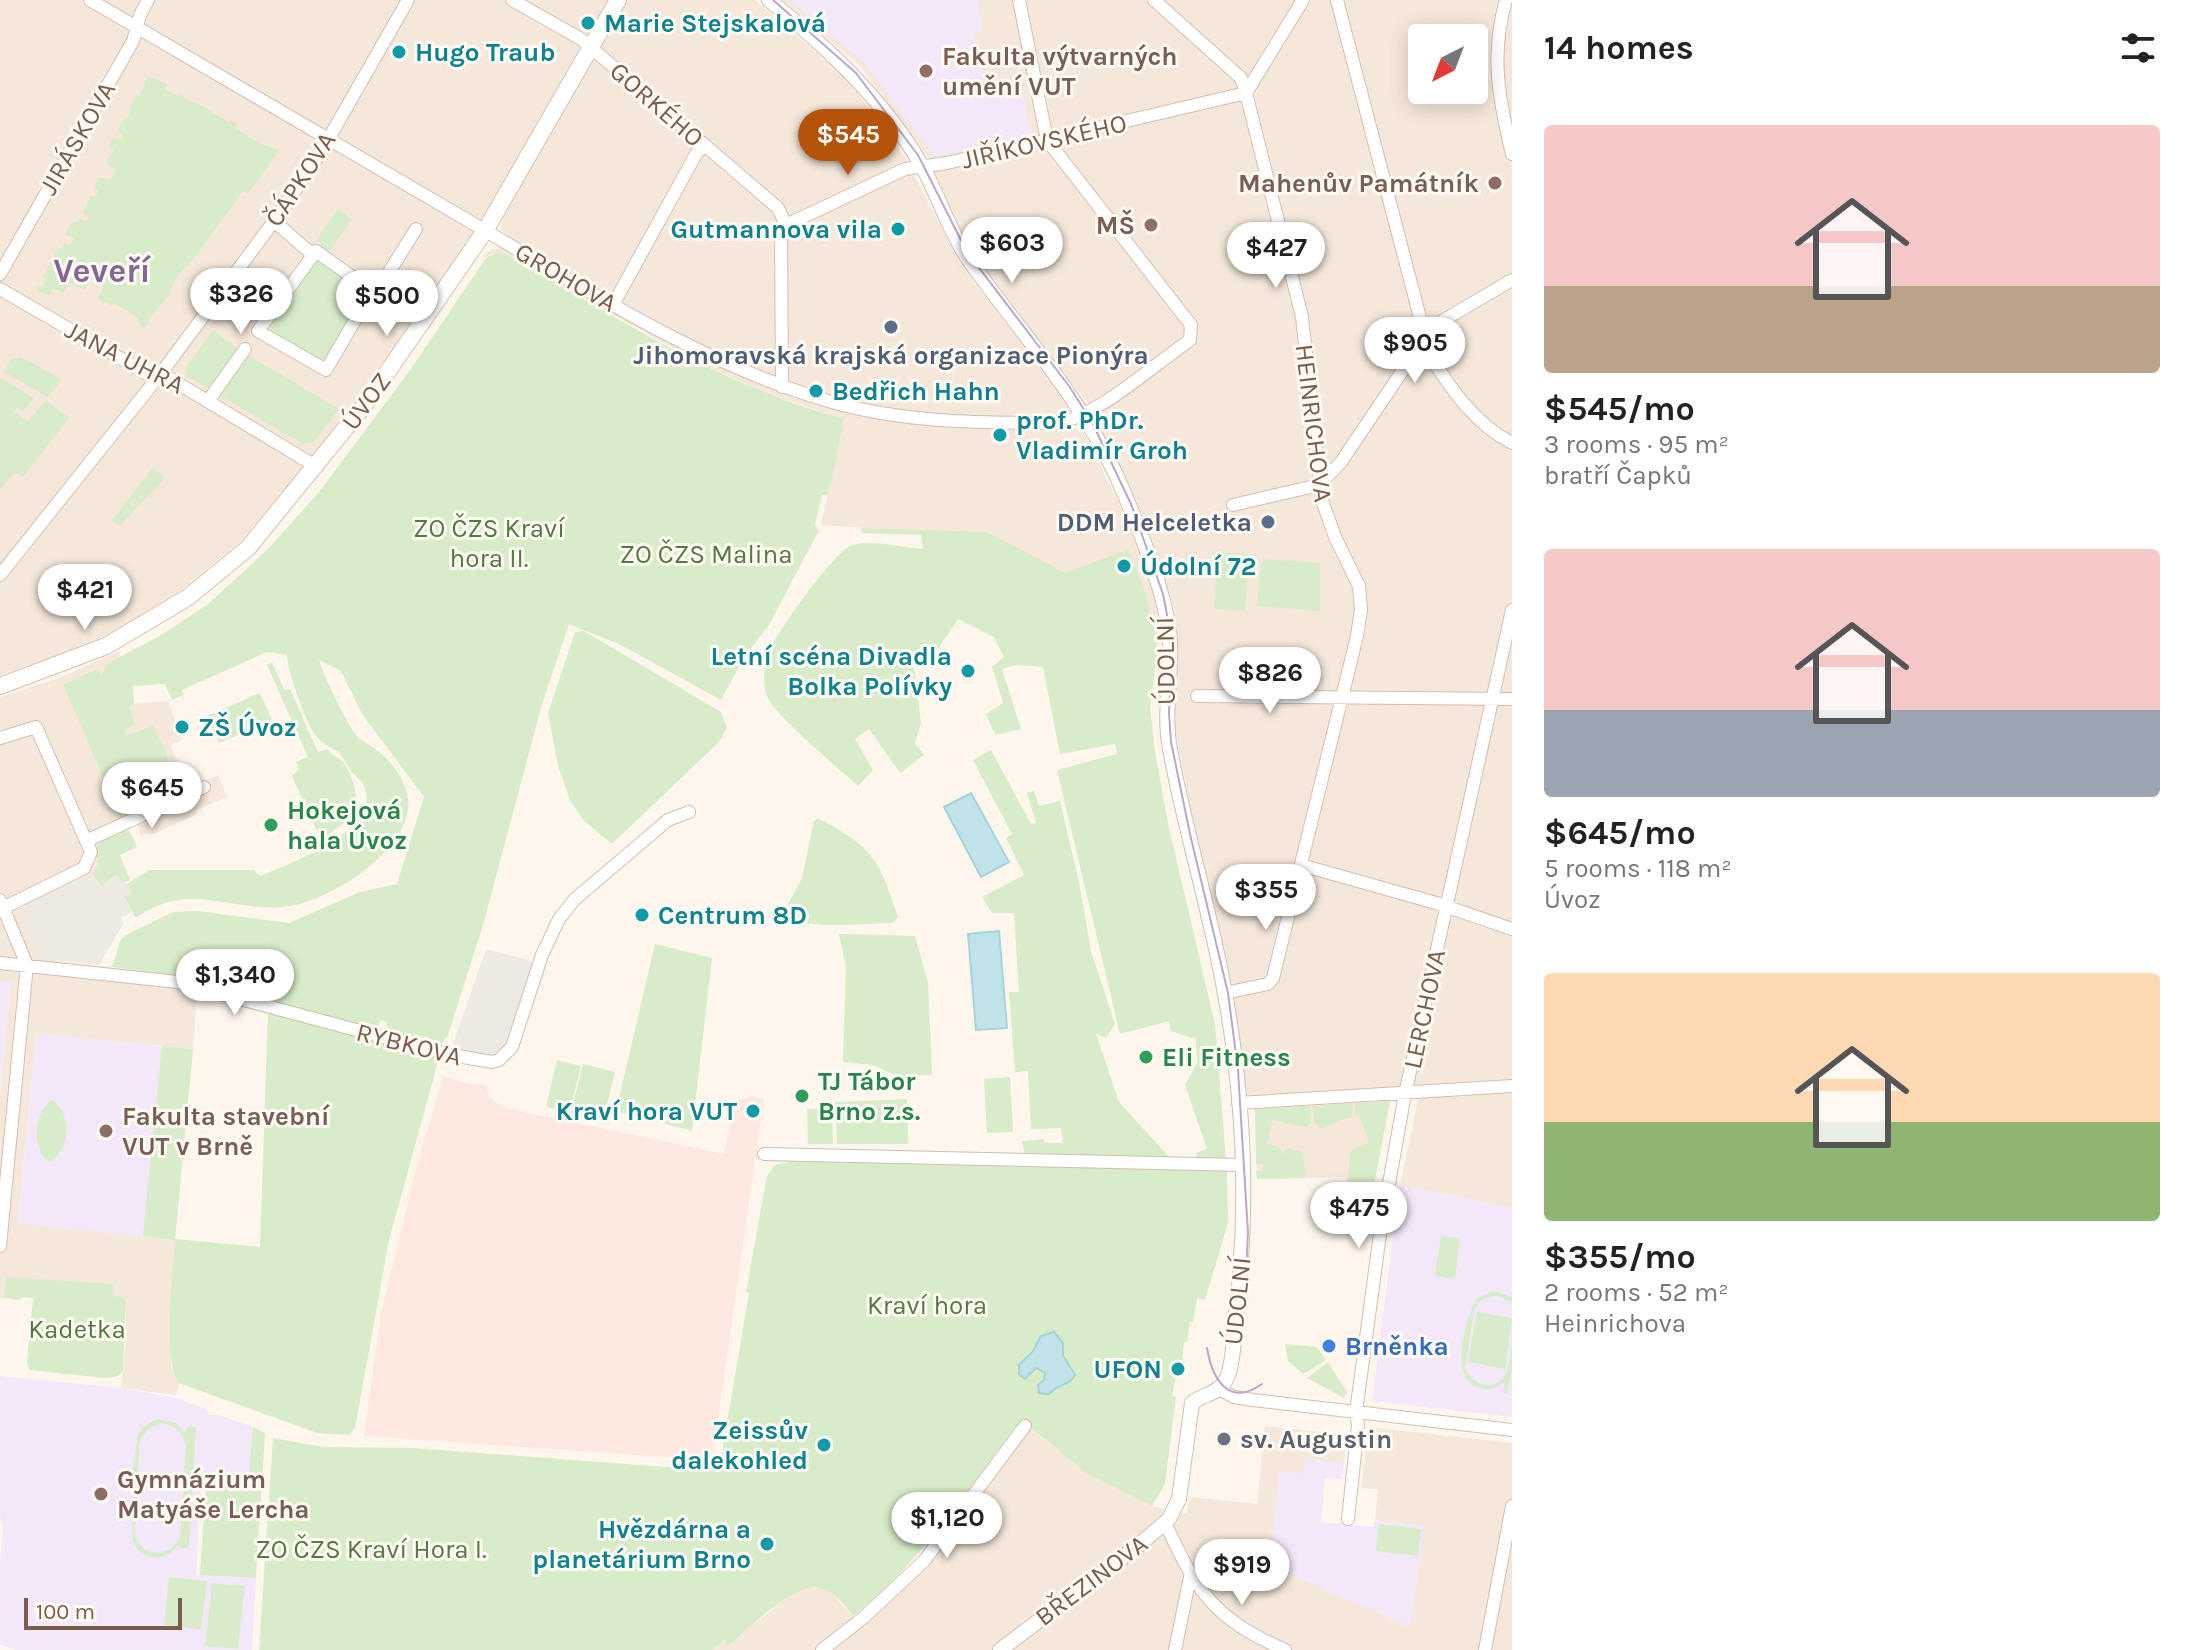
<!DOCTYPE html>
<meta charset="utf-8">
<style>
:root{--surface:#fff;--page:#f2f2f2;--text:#222;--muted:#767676;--accent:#b45309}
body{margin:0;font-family:Karla,sans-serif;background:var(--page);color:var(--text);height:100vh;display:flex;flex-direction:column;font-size:30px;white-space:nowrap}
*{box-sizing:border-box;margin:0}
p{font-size:26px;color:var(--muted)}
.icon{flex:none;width:44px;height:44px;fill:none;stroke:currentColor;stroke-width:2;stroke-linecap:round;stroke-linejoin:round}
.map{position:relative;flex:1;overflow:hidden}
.details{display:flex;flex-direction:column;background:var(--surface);width:680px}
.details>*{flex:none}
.needle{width:52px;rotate:222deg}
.fabs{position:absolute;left:1408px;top:24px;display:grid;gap:16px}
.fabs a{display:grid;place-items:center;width:80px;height:80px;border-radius:8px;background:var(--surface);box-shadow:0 4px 20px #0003;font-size:40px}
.scale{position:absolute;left:24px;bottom:20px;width:158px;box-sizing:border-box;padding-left:8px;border:4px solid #7a5c4d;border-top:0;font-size:22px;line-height:28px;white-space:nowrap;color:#7a5c4d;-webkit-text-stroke:6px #fffaf3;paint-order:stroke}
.price{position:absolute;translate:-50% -68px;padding:0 18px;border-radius:28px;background:#fff;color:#222;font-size:26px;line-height:52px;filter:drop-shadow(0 2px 4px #0008)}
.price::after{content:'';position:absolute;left:50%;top:48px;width:24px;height:18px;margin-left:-12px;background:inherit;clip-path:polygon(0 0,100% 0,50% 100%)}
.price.on{background:var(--accent);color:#fff}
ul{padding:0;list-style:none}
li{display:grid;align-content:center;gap:16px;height:424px;padding:0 32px}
li span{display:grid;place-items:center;height:248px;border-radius:8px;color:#555}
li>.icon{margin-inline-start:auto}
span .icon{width:144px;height:144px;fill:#fffc;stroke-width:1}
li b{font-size:34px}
h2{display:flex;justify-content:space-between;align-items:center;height:96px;padding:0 32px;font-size:34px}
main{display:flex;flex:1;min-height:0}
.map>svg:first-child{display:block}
</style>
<main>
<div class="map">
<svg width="1512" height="1650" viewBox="0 0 1512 1650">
<rect width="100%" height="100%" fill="#fdf6ec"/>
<path fill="#f5e8da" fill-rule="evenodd" d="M0 0H608L489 209 422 309 319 449 241 541 180 591 143 616 84 646 0 676Z
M627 0H755L848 80 906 159 958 261 1064 400 1068 407 1063 416 993 419 917 413 843 400 796 387 722 357 655 323 508 237 501 229 503 217Z
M783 0H1512V1208L1400 1185 1418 1102 1415 1084 1396 1088 1248 1095 1244 1087 1174 723 1178 643 1174 608 1123 474 1089 405 969 248 928 157 860 66ZM1422 38H1474V90H1422Z
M502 248 511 251 705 361 816 404 879 418 976 428H1074L1082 430 1119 503 1141 557 1154 594 1163 642 1156 646 1153 620 1090 564 1066 573 987 532 908 531 821 525 843 427 841 426 842 418 762 392 692 359 506 254H491L486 258 482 256 493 249Z
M119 651 121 656 108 663 125 729 135 725 129 707 134 704 168 701 182 740 170 745 189 787 218 775 227 797 196 810 197 814 191 817 150 835 148 833 141 835 137 824 128 828 97 856 100 865 93 874 95 877 18 906 43 959 177 976 198 982 193 1049 36 1034 18 1223 175 1239 171 1301V1366L179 1383 176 1395 121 1388 126 1343V1299L35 1280 6 1277 4 1298 0 1297V1093L11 983 0 981V697L59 678Z
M1390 1101 1371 1200 1346 1197 1347 1177 1257 1179 1255 1109Z
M1265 1426 1347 1435 1344 1463 1305 1459 1304 1474 1277 1508 1271 1566 1425 1527 1375 1520 1378 1489 1361 1488 1369 1427 1512 1443V1650H712L726 1638 727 1646 790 1595 809 1587 823 1588 833 1594 861 1626 904 1584 907 1586 923 1570 1031 1429 1086 1473 1152 1506 1187 1514 1190 1497 1257 1504Z"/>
<path fill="#fde8e0" d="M443 1076 469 1084 486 1085 490 1098 504 1108 724 1154 734 1107 739 1100 754 1096 764 1100 714 1446 708 1460 364 1436 381 1313 416 1169Z"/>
<path fill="#efe9e4" d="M83 875 89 880 95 877 101 886 118 875 123 883 126 882 132 892 124 898 132 911 121 918 124 923 99 965 42 959 17 906Z
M486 949 535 962 507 1048 492 1058 451 1050Z"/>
<path fill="#f3e8fa" d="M788 0H977L983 32 974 33 985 87 1020 81 1031 136 934 156 864 62Z
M0 981 11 982 0 1093Z
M36 1034 193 1049 175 1239 18 1224Z
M1400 1185 1512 1208V1417L1372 1401Z
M0 1376 121 1388 173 1397 206 1409 209 1415H219L253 1427 250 1476 202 1472 196 1575 256 1578 252 1650H17L0 1645V1562L3 1530 0 1516Z
M1305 1458 1344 1463 1342 1479 1325 1478 1321 1522 1374 1527 1375 1520 1425 1526 1410 1627 1271 1566 1279 1472 1303 1474Z"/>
<path fill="#d8ecc9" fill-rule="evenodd" d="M148 76 167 84 165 89 178 96 180 92 184 98 213 111 212 113 230 123 231 121 237 125 235 129 260 143 279 150 248 194 243 191 193 260 175 279 168 296 147 321 149 323 144 329 138 322 139 318 114 303 112 306 98 298 104 287 91 279 84 290 70 282 63 293 53 288 48 296 36 290 38 286 41 288 46 279 43 277 58 248 61 249 64 243 70 246 74 239 65 234 72 222 75 223 79 218 86 222 89 217 83 213 91 195 95 197 98 191 95 189 98 177 110 180 116 170 106 163 114 150 108 146 113 138 121 140 123 136 118 129 124 118 127 119 131 111 129 110 137 95 140 96Z
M338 209 352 219 328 254 318 247 321 243 316 240Z
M497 252 506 254C614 315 721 387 843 418L841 426 843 427 828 495H822L815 525 819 530 769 625 744 657 721 700 619 644 569 624 542 704 483 925 448 1035 440 1047 386 1033 387 1022 381 1020 376 1030 177 976 112 967 121 939 126 935 173 912 198 911 289 923 360 892 397 884 424 797 362 714 341 671 319 660C324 676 345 720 356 735 360 740 365 742 371 746 387 756 402 774 407 793 420 845 332 900 290 906 234 915 191 878 136 918L124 897 132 892 127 884 149 870H254L260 876C289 864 389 828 362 782 360 779 356 777 354 774 348 769 346 760 340 754 333 747 321 744 316 736 305 721 288 673 287 655L267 652 182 690 183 695 172 700 165 684 133 686 134 704 129 707 135 725 125 730 127 736 153 725 183 792 121 819 63 684 97 669 101 676 108 663 158 637 207 605 269 548 319 492 408 373 486 258Z
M320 261 362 289 364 295 328 359 323 363 273 335 271 331 272 323 299 287 298 282 314 263Z
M213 330 238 349 339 409 314 442 303 444 188 377 185 371 187 366Z
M21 357 62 380 48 397 4 372 10 360Z
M0 378 34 398 23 411 17 408 14 412 28 421 46 400 69 418 23 477 15 472 0 490Z
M153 468 165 478 120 526 112 520Z
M861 528 987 532 1066 573 1128 549 1143 586 1155 632 1157 655 1150 707 1155 752 1169 828 1215 1024 1226 1160 1198 1161 1196 1153 1207 1149 1185 1085 1197 1063 1196 1039 1171 1031 1169 1021 1120 1034 1057 770 1117 754 1115 744 1060 754 1043 667 1016 665 1002 669 1021 729 995 735 986 714 1003 703 992 667 1004 657 994 637 958 619 937 650 914 667 921 723 915 743 924 755 900 773 869 729 855 739 873 770 858 786C839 768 775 716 767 696 762 682 764 667 768 654 776 633 831 556 850 546 867 538 904 548 923 549L921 535 862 533Z
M1217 552 1249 554 1245 611 1214 609Z
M1264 559 1320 563V611L1257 606 1261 564Z
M584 631 721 712 727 727 720 741 612 844 583 820 570 800 558 765 548 713 575 632Z
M272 662 284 690 290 689 318 752 328 749C332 756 337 756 343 762 354 777 358 797 357 813L321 840 292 776 299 769 296 762 308 757 267 665Z
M260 693 272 720 219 743 207 716Z
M991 750 1031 824 1036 823 1027 793 1034 791 1039 806 1060 801 1080 887 1091 951 1115 1024 1106 1038 1096 1034 1119 1102 1171 1159 1025 1155 1022 1141 1044 1139V1143H1063L1061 1128 1031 1129 1028 1071 1015 1072 1009 992H1019L1014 913H992L982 897 1024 875 1006 838 1012 834 973 760Z
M818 818C873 848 879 858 898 917L893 923C868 923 803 931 786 915L789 902 802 878 814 821Z
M128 828 137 847 120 855 130 880 123 883 117 875 101 886 93 874 99 864C90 837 107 836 128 828Z
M839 934 915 936 928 983 932 1075 896 1076 874 1065 843 1062 846 967Z
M655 944 712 958 692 1131 616 1111Z
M270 1011 439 1058 389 1240 355 1428 349 1435 317 1433 179 1383C162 1362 173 1270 175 1240L143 1236 162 1046 193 1049 175 1239 260 1247 268 1013Z
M557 1060 581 1066 569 1113 546 1107Z
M583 1064 615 1072 603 1121 571 1113Z
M1010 1077 1013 1132 987 1133 984 1079Z
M907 1099 908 1144H837L835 1102Z
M50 1100H54C70 1118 72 1144 52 1161L46 1160C31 1140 35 1118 50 1100Z
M1390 1101 1371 1200 1346 1197 1350 1153 1354 1149 1369 1143 1359 1115 1355 1116V1103Z
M1352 1103V1117L1321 1128 1314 1123 1313 1106Z
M1310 1106 1311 1123 1306 1127 1272 1120 1264 1164H1256L1255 1109Z
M807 1109H832L833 1144H808Z
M1268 1144 1278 1146 1283 1154 1286 1148 1303 1152 1305 1178 1257 1179 1256 1171H1262Z
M792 1161 1227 1171 1228 1223 1205 1300 1197 1298 1193 1322H1190L1187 1342H1184L1182 1361 1179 1362 1172 1396 1176 1397 1165 1484 1152 1506 1086 1473 1021 1420C968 1488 924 1560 853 1616 844 1605 836 1592 820 1588 795 1581 747 1631 726 1647L725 1639 712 1650H259L273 1438 323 1447 414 1448 719 1471 749 1293 746 1292 767 1176 775 1165ZM1049 1332 1063 1343V1355L1073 1369 1068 1383 1056 1385 1049 1394 1038 1389 1046 1376 1042 1370 1036 1368 1019 1374 1018 1369C1021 1362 1043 1335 1049 1332Z
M1441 1236 1460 1238 1455 1279 1435 1276Z
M6 1277 113 1284V1295L126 1299 123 1371 118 1376 106 1378 29 1370 27 1361 33 1298 22 1297 20 1300 4 1298Z
M1491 1292H1500L1512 1298V1304C1498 1291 1483 1294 1474 1311L1465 1367C1471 1386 1497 1394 1506 1372 1510 1364 1510 1354 1512 1345V1368L1507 1394 1503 1393 1505 1382C1497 1387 1490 1391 1480 1388 1448 1380 1465 1328 1472 1306L1478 1298Z
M1477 1312 1512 1318 1505 1369 1468 1362Z
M1285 1344 1317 1347 1326 1360 1303 1374 1288 1361Z
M1328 1362 1347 1392 1344 1398 1307 1378Z
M159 1419 176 1423 186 1433 187 1426 196 1427 189 1548H180L179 1545C172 1553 164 1559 153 1557 145 1556 137 1551 134 1543 129 1532 134 1443 139 1433 144 1425 151 1422 159 1419ZM161 1423C175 1425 182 1432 186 1445L180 1536C170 1561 140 1558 134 1532L140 1440 148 1429Z
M253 1427 265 1433 256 1578 200 1575 207 1472 249 1476Z
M1379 1524 1421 1529 1418 1556 1376 1551Z
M169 1577 207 1581 201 1629 164 1625Z
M212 1583 245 1586 238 1649 205 1646Z"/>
<path fill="#bfe3e8" stroke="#a5d3da" stroke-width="2" d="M971 793 1009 862 981 877 944 807Z
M999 931 1007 1028 976 1030 968 934Z
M1054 1332 1063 1343V1355L1075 1375C1069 1386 1058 1384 1049 1394L1039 1393 1038 1385 1044 1380 1045 1373 1036 1368 1025 1379 1019 1374V1365L1033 1351 1041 1336Z"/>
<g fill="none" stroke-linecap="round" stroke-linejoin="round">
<defs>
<path id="minor" d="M90 0C222 77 354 154 486 231 595 295 704 364 825 400 901 423 981 423 1059 423 1100 414 1154 365 1190 340L1191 325 1047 140 1019 0
M512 0 581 39 778 208 786 225
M1154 0 1241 78 1246 93 1302 317 1322 500 1335 537 1359 586 1361 610 1357 636 1273 978 1268 984 1225 993
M1337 0 1430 356C1451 389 1476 425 1512 443
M1506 0C1490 55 1499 100 1512 154
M274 221 313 255
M0 274 133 41 140 15 148 0
M0 289 147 374 169 378 317 467
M372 291 316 251 258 331 326 370 372 291 386 277 416 229
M613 305 696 154 704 145
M782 387 781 233 786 225 905 169 947 163 1246 93 1303 0
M208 401 245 349
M1233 505 1319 485 1341 462 1432 327 1512 280
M0 575 159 376 274 221 321 152 408 0
M1197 696 1512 699
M0 738 36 727 91 852 84 868 3 908
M86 841 204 787
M1301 865 1436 903 1512 929
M0 900 27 965 0 1246
M0 963 177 982 446 1054 492 1062 499 1060 512 1047 542 955 559 919 575 899 668 820 689 812
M1238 1103 1512 1086
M764 1154 1242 1165
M1218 1389 1234 1397 1253 1400 1512 1430
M1348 1519 1358 1425 1356 1412 1380 1234 1405 1094 1512 610
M1165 1523C1198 1593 1213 1618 1285 1650
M822 1650 863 1618 924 1561 1025 1426
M1175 1650 1190 1577
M1485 1650 1512 1506"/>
<path id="tertiary" d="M769 0C828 48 884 100 922 166 939 196 948 229 967 257 1020 333 1077 391 1117 477 1136 520 1167 594 1170 640 1172 677 1163 713 1170 749 1185 832 1211 912 1225 994 1244 1099 1249 1208 1236 1314 1234 1330 1234 1371 1224 1383 1216 1394 1202 1395 1192 1403L1179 1499 1169 1519 1139 1545 1000 1650"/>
<path id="secondary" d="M0 686 106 646 187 598 248 548 366 403 485 231 618 0"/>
</defs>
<use href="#minor" stroke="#d1beb0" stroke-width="14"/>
<use href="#tertiary" stroke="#d1beb0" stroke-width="16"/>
<use href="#secondary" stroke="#d6c0b0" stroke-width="18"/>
<use href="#minor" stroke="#fff" stroke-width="12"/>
<use href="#tertiary" stroke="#fff" stroke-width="14"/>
<use href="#secondary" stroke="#fff" stroke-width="16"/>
<path stroke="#b9a8c9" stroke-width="2" d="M773 0 856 73 918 155 967 252 1069 386 1092 422 1131 504 1163 594 1172 641 1169 713 1171 742 1190 834 1228 993 1238 1070 1248 1233 1244 1309
M1207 1348C1212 1378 1228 1408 1262 1384"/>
</g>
<g fill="#0f9aa8" stroke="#fffaf3" stroke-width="3">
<circle cx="588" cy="23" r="8"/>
<circle cx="399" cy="52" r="8"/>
<circle cx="898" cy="229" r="8"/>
<circle cx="816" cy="391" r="8"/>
<circle cx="1000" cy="435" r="8"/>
<circle cx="1124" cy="566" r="8"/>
<circle cx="968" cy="671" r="8"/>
<circle cx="182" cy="727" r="8"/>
<circle cx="642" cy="915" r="8"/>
<circle cx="753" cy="1111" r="8"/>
<circle cx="1178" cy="1369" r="8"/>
<circle cx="824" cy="1445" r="8"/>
<circle cx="767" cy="1544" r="8"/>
</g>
<g fill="#8d6e63" stroke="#fffaf3" stroke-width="3">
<circle cx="926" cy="71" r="8"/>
<circle cx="1495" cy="183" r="8"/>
<circle cx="1151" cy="225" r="8"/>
<circle cx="106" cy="1131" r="8"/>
<circle cx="101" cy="1494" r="8"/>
</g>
<g fill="#5c6f8a" stroke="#fffaf3" stroke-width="3">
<circle cx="891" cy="327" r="8"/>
<circle cx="1268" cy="522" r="8"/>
</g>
<g fill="#2e9e5b" stroke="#fffaf3" stroke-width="3">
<circle cx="271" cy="825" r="8"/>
<circle cx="1146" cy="1057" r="8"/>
<circle cx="802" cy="1096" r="8"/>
</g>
<circle fill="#3f7fe0" stroke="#fffaf3" stroke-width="3" cx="1329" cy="1346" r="8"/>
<circle fill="#6b7280" stroke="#fffaf3" stroke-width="3" cx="1224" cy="1439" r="8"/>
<g text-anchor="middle" stroke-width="6" stroke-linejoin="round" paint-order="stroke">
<g font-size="26" font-weight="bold" fill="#0d838f" stroke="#fffaf3" text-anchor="start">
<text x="604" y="32">Marie Stejskalová</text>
<text x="415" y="61">Hugo Traub</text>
<text x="882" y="238" text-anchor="end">Gutmannova vila</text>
<text x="832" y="400">Bedřich Hahn</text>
<text x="1016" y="429">prof. PhDr.<tspan x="1016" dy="30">Vladimír Groh</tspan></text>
<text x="1140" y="575">Údolní 72</text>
<text x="952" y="665" text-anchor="end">Letní scéna Divadla<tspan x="952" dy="30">Bolka Polívky</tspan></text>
<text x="198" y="736">ZŠ Úvoz</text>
<text x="658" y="924">Centrum 8D</text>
<text x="737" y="1120" text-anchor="end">Kraví hora VUT</text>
<text x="1162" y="1378" text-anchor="end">UFON</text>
<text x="808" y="1439" text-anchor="end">Zeissův<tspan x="808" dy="30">dalekohled</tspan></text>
<text x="751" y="1538" text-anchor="end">Hvězdárna a<tspan x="751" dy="30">planetárium Brno</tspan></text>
</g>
<g font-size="26" font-weight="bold" fill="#785e54" stroke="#fffaf3" text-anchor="start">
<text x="942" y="65">Fakulta výtvarných<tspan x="942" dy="30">umění VUT</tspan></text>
<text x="1479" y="192" text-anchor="end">Mahenův Památník</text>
<text x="1135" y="234" text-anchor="end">MŠ</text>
<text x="122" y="1125">Fakulta stavební<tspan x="122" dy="30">VUT v Brně</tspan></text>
<text x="117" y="1488">Gymnázium<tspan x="117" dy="30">Matyáše Lercha</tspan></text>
</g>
<g font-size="26" fill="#7a5c4d" stroke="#fffaf3">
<text transform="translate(657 104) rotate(41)" y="9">GORKÉHO</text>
<text transform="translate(77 138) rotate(-60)" y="9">JIRÁSKOVA</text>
<text transform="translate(1044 141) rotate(-13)" y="9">JIŘÍKOVSKÉHO</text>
<text transform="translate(300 179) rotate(-57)" y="9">ČÁPKOVA</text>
<text transform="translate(566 277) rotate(30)" y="9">GROHOVA</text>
<text transform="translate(125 357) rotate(27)" y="9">JANA UHRA</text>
<text transform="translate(366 401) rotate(-54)" y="9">ÚVOZ</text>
<text transform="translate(1314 423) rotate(83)" y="9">HEINRICHOVA</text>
<text transform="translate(1165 661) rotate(-91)" y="9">ÚDOLNÍ</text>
<text transform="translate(1424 1009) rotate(-78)" y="9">LERCHOVA</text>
<text transform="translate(409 1044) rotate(14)" y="9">RYBKOVA</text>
<text transform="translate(1237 1301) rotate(-84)" y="9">ÚDOLNÍ</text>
<text transform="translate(1091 1580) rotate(-37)" y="9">BŘEZINOVA</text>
</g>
<g font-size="26" font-weight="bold" fill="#4e5e75" stroke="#fffaf3">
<text x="891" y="364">Jihomoravská krajská organizace Pionýra</text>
<text x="1252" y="531" text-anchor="end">DDM Helceletka</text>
</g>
<g font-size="26" fill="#537a41" stroke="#fffaf3">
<text x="489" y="537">ZO ČZS Kraví<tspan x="489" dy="30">hora II.</tspan></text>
<text x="706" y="563">ZO ČZS Malina</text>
<text x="927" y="1314">Kraví hora</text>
<text x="77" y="1338">Kadetka</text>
<text x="371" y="1558">ZO ČZS Kraví Hora I.</text>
</g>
<g font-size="26" font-weight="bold" fill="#27864d" stroke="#fffaf3" text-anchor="start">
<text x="287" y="819">Hokejová<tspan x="287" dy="30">hala Úvoz</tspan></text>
<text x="1162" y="1066">Eli Fitness</text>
<text x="818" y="1090">TJ Tábor<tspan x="818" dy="30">Brno z.s.</tspan></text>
</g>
<g font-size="26" font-weight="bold" fill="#366cbe" stroke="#fffaf3" text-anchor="start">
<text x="1345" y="1355">Brněnka</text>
</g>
<g font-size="26" font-weight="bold" fill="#5b616d" stroke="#fffaf3" text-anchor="start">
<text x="1240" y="1448">sv. Augustin</text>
</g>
<g font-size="34" font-weight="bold" fill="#846695" stroke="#fffaf3">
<text x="102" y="282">Veveří</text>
</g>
</g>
</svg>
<div class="fabs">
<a><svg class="needle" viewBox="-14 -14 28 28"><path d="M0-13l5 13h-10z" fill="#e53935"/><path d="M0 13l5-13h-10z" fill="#767676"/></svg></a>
</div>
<div class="scale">100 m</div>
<b class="price on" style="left:848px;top:177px">$545</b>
<b class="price" style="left:1012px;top:285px">$603</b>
<b class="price" style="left:1276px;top:290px">$427</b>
<b class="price" style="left:241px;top:336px">$326</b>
<b class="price" style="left:387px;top:338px">$500</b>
<b class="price" style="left:1415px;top:385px">$905</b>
<b class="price" style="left:85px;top:632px">$421</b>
<b class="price" style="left:1270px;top:715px">$826</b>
<b class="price" style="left:152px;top:830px">$645</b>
<b class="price" style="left:1266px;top:932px">$355</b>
<b class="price" style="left:235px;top:1017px">$1,340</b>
<b class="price" style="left:1359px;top:1250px">$475</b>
<b class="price" style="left:947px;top:1560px">$1,120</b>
<b class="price" style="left:1242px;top:1607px">$919</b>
</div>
<section class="details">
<h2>14 homes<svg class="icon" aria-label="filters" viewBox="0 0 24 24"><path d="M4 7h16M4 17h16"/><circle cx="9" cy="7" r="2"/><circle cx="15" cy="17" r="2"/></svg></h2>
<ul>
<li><span style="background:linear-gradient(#f6c9c9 65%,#b9a48a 0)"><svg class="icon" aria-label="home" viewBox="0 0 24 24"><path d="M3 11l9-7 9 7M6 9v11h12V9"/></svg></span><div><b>$545/mo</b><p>3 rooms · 95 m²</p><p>bratří Čapků</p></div></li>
<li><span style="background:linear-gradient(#f6c9c9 65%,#9aa5b1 0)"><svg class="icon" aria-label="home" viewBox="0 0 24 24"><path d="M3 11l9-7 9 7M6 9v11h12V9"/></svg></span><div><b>$645/mo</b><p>5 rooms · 118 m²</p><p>Úvoz</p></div></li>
<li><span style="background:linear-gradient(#ffd9b3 60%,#8fb573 0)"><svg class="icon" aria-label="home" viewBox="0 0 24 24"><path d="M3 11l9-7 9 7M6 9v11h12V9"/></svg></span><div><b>$355/mo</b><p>2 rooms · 52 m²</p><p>Heinrichova</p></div></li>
</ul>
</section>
</main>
